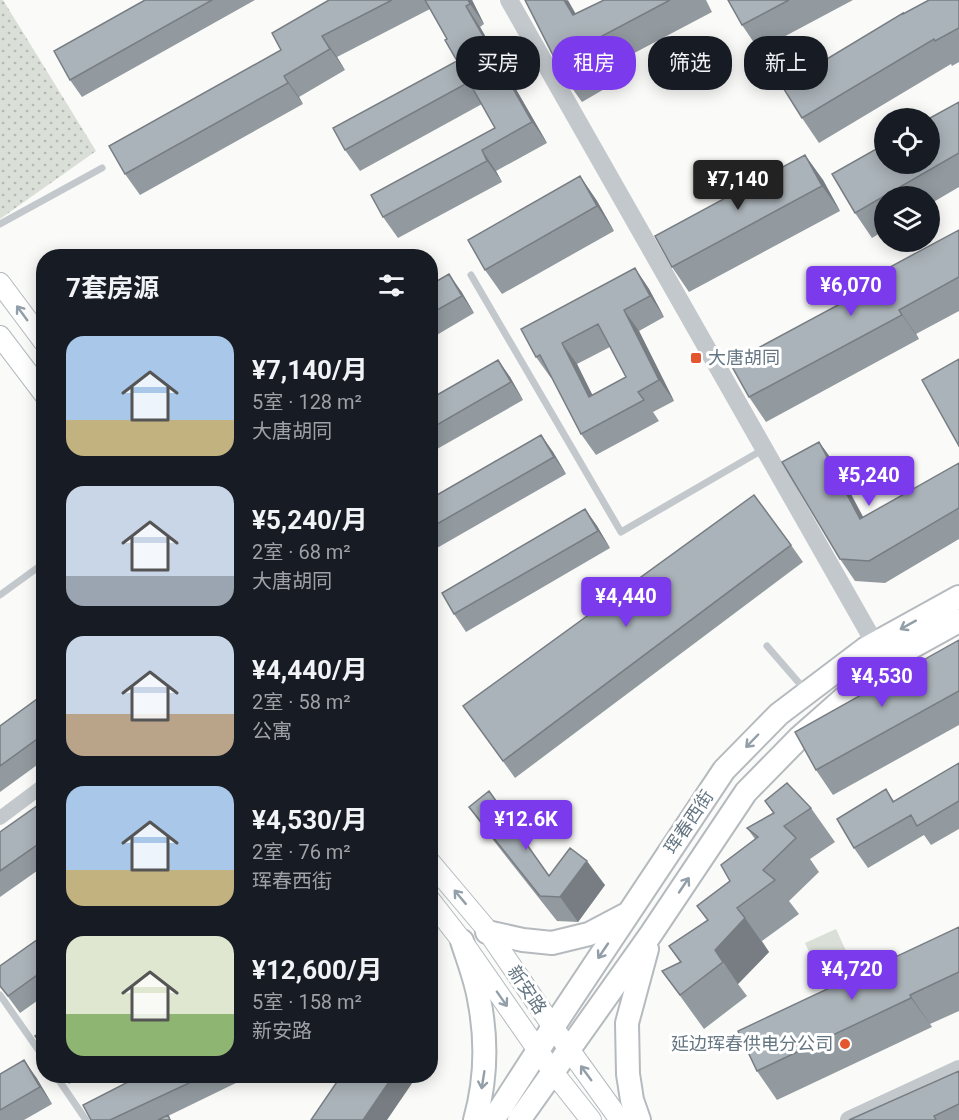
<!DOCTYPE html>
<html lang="zh">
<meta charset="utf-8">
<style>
:root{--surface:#171b24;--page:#20242c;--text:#f1f3f6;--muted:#9ea1a6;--accent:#7c3aed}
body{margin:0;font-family:Roboto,"Noto Sans SC",sans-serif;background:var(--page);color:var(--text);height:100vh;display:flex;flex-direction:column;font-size:22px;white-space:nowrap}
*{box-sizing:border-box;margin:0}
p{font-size:20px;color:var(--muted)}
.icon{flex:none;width:33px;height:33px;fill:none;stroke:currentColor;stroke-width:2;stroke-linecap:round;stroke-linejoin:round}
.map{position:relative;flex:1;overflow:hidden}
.panel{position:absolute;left:36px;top:249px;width:402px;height:834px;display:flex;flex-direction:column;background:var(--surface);border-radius:24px;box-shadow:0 3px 15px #0003}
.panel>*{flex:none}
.top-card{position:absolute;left:456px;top:36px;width:412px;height:54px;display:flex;gap:12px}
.fabs{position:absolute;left:874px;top:108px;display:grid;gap:12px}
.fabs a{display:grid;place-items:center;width:66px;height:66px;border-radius:50%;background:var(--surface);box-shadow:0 3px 15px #0003;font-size:30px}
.price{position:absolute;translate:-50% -51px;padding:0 14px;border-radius:6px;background:var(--accent);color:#fff;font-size:20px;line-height:39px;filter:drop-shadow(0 2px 3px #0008)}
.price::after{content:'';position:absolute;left:50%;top:36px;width:18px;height:14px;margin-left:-9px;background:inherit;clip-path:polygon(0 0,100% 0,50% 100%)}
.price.selected{background:#222;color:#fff}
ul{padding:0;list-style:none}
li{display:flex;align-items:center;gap:18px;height:150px;padding:0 30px}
li span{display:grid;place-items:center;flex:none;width:168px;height:120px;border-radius:18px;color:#555}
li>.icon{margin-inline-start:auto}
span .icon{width:72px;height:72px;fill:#fffc;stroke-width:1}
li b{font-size:26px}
h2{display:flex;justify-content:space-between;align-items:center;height:72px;padding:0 30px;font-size:26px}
.chip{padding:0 21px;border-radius:24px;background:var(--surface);box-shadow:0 3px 15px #0003;font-size:21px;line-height:54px}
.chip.selected{background:var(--accent);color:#fff}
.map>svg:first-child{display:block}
</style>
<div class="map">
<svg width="959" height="1120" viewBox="0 0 959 1120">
<defs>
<pattern id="park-dots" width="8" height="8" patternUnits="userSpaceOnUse" patternTransform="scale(1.5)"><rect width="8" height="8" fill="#dadfd7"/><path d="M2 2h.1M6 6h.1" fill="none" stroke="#b4b9b4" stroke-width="1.8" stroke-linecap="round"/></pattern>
</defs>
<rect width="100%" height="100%" fill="#fafaf8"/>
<path fill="#dadfd7" d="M836 929 862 986 831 1000 805 943Z"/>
<path fill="url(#park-dots)" d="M0 0H3L96 151 0 219Z"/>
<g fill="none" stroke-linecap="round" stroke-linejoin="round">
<defs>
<path id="secondary" d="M0 283 44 342
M0 336 44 394
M430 862 484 926 553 1027 620 1120
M430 900 462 941 553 1072 591 1120"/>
<path id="primary" d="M487 932 523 940 552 943 589 934 625 915
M462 941C468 960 476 980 479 999 487 1039 486 1081 475 1120
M493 1120 553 1027 724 770 779 714 865 649 959 597
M519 1120 651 934 746 792 799 738 885 662 959 621
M639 1120 632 1100 628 1074 627 1023 647 949"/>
</defs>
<use href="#secondary" stroke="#b3babf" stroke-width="22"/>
<use href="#primary" stroke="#b5babe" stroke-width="26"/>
<path stroke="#c3c8cc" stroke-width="7" d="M0 224 102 168
M471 275 621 532 764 449
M0 595 44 563
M767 646 806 691
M0 995 44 1058
M56 1076 86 1120"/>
<path stroke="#c3c8cc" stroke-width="14" d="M0 818 44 785"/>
<path stroke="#c3c8cc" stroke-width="18" d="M509 0 882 656
M849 1120 959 1069"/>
<use href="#secondary" stroke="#fff" stroke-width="20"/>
<use href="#primary" stroke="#fff" stroke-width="22"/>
</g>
<path fill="#929a9f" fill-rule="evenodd" d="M145 0H255L82 97 70 80Z
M329 0H472L484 24 480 27 547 143 496 171 502 182 398 238 383 217 495 128 482 104 360 171 345 150 457 61 447 39 430 9 337 57 345 70 299 97 303 104 140 195 125 174 281 50Z
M525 0H568L576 14 604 0H706L712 12 604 69 613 84 582 102 564 77Z
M728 0H853L759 50 742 25Z
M959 0V62L952 66 951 64 819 143 802 118 903 14Z
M959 102V187L930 204V196H885V230L872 238 855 213Z
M805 155 823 180 840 211 689 292 672 267Z
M580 176 597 201 614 231 502 294 485 270Z
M959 230V311L916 334 919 339 766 422 749 397 894 275Z
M635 268 649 289 664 317 639 331 674 401 653 412 659 421 596 455 581 434 552 378H551L536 357ZM610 347 626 377 592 395 577 364Z
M430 285 461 291 474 313 430 339Z
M498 360 510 377 523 400 430 453V399Z
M541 435 553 452 566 474 430 552V499Z
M819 442 835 464 863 518 959 463V539L885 583 855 581 840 559Z
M585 509 597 526 610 548 466 632 454 614Z
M791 545 803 562 515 778 463 706Z
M959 640V725L833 795 816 770Z
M44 694V760L0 792V726Z
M959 763V829L931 845 924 835 868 868 854 848 886 789 894 801Z
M44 801V866L0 897V832Z
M765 801 811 808 835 842 810 859 819 872 789 901 799 914 762 941 769 952 738 984 747 996 704 1029 662 971 680 962 669 946 707 920 697 906 730 881 755 839 747 828 773 813Z
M469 807 549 876 605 885 578 922 557 921 486 831Z
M959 927V1011L930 1024 932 1027 777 1100 757 1071Z
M44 935V996L20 1013 0 986Z
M959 1071V1120H849L923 1088Z
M0 1074 36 1077 52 1104 24 1120H0Z
M63 1076H80L69 1084Z
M132 1076H235L238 1082 168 1116 171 1120H91L134 1079Z"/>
<path fill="#777d82" d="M468 0H472L484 24 470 4Z
M564 0 568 1 590 40 573 15Z
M466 6 480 27 547 143 532 122Z
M322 36 337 57 345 70 330 49Z
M587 44 604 69 613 84 596 60Z
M284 76 299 97 303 104 288 83Z
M482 150 496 171 502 182 487 161Z
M805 155 823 180 840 211 822 186Z
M580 176 597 201 614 231 597 206Z
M635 268 649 289 664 317 650 296Z
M449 274 461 291 474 313 462 296Z
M624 310 639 331 674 401 659 380Z
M899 310 916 334 919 339 902 315Z
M562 343 577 364 604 418 589 397Z
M498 360 510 377 523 400 511 382Z
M541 435 553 452 566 474 554 457Z
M819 442 835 464 876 541 860 519Z
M585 509 597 526 610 548 598 531Z
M587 861 605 885 578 922 560 897Z
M745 918 769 952 738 984 715 950Z
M910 995 930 1024 932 1027 911 998Z
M430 1035 437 1045 430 1055Z
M24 1060 36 1077 52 1104 40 1087Z
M393 1076H417L387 1120H363Z"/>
<path fill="#aab3b9" stroke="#777d82" stroke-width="1.5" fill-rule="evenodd" d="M145 0H212L70 80 54 51Z
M329 0H392L322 36 330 49 284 76 288 83 125 174 109 146 281 50 272 33Z
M425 0H468L470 4 466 6 532 122 482 150 487 161 383 217 371 195 495 128 469 82 345 150 333 128 457 61 445 40 447 39Z
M525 0H564L573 15 604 0H670L587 44 596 60 564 77Z
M728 0H789L742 25Z
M929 0H959V28L935 41 934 39 802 118 782 86 903 13V14Z
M959 102V153L855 213 832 174 885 144V164H930V118Z
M805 155 822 186 672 267 655 236Z
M580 176 597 206 485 270 468 240Z
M959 230V277L899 310 902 315 749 397 730 363 894 275 890 267Z
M635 268 650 296 624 310 659 380 638 392 644 400 581 434 540 355 536 357 521 329ZM598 324 626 377 589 397 562 343Z
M449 274 462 296 430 314V285Z
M959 359V446L922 380Z
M498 360 511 382 430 429V399Z
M541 435 554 457 430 528V499Z
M819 442 860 519 959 463V508L869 561 840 559 782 462Z
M754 495 791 545 503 761 463 706Z
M585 509 598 531 454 614 442 593Z
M959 640V691L816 770 795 732Z
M44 694V734L0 766V726Z
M959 763V801L917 826 911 815 854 848 837 819 886 789 893 802Z
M787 783 811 808 784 826 796 838 763 870 775 880 737 908 745 918 715 950 723 962 680 995 662 971 681 962 669 946 708 920 697 906 730 881 721 865 758 837 747 828 774 813 765 801Z
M489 791 549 876 570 848 587 861 560 897 540 896 469 807Z
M44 801V840L0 871V832Z
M959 927V972L910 995 911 998 757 1071 738 1031Z
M44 935V970L8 996 0 986V966Z
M44 1030V1048L35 1036Z
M24 1060 40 1087 0 1110V1074Z
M959 1071V1104L934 1116 936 1120H849Z
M132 1076H204L110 1120H91L83 1105 134 1079Z
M341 1076H393L363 1120H311Z
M168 1115 170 1120H158Z"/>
<defs><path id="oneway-shaft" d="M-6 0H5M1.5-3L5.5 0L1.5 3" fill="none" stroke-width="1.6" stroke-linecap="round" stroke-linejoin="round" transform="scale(1.5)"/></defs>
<g stroke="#939fa8">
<use href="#oneway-shaft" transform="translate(22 313) rotate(-126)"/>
<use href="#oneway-shaft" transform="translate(908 625) rotate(151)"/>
<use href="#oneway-shaft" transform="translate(752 741) rotate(134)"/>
<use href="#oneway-shaft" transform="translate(684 885) rotate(-56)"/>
<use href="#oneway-shaft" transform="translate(460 897) rotate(-130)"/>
<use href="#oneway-shaft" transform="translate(603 951) rotate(124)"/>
<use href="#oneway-shaft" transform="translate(502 999) rotate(55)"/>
<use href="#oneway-shaft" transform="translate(586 1073) rotate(-126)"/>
<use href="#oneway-shaft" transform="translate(483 1080) rotate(99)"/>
</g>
<g fill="#e4572e" stroke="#fff" stroke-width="2">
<rect x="690" y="352" width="12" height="12" rx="3"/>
<circle cx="845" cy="1044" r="6"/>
</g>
<g text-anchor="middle" stroke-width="6" stroke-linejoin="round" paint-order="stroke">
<g font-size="18" fill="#657683" stroke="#fff" text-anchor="start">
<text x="708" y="364">大唐胡同</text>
<text x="833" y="1050" text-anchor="end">延边珲春供电分公司</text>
</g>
<g font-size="18" fill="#657683" stroke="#fff">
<text transform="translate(689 822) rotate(-56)" y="6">珲春西街</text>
<text transform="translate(527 990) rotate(56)" y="6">新安路</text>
</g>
</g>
</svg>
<div class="fabs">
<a><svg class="icon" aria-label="locate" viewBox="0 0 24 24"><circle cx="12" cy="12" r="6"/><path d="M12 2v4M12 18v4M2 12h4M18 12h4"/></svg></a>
<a><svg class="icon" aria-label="layers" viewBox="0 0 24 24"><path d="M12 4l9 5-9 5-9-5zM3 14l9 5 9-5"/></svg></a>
</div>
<b class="price selected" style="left:738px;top:211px">¥7,140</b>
<b class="price" style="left:851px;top:317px">¥6,070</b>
<b class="price" style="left:869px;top:507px">¥5,240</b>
<b class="price" style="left:626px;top:628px">¥4,440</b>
<b class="price" style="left:882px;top:708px">¥4,530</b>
<b class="price" style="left:526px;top:851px">¥12.6K</b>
<b class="price" style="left:852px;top:1001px">¥4,720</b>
<div class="top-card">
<a class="chip">买房</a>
<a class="chip selected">租房</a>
<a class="chip">筛选</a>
<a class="chip">新上</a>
</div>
<section class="panel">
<h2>7套房源<svg class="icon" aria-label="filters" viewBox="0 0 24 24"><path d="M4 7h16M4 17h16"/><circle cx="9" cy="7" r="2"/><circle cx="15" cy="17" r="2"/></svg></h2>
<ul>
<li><span style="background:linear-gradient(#a9c7e8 70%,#c2b280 0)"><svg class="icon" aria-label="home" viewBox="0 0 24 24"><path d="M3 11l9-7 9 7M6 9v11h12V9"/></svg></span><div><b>¥7,140/月</b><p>5室 · 128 m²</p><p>大唐胡同</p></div></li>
<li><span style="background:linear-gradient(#c9d6e8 75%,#9aa5b1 0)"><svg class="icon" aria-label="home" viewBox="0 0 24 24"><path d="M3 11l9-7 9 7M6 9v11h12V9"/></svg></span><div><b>¥5,240/月</b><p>2室 · 68 m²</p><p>大唐胡同</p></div></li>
<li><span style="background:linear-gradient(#c9d6e8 65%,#b9a48a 0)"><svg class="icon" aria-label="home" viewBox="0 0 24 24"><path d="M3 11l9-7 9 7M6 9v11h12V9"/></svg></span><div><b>¥4,440/月</b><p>2室 · 58 m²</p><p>公寓</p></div></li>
<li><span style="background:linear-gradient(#a9c7e8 70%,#c2b280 0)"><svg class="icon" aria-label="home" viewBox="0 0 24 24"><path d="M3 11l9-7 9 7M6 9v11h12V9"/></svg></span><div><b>¥4,530/月</b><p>2室 · 76 m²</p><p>珲春西街</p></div></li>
<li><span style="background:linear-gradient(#dfe7d0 65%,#8fb573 0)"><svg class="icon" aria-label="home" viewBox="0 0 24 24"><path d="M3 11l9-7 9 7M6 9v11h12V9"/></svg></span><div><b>¥12,600/月</b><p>5室 · 158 m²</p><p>新安路</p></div></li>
</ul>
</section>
</div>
